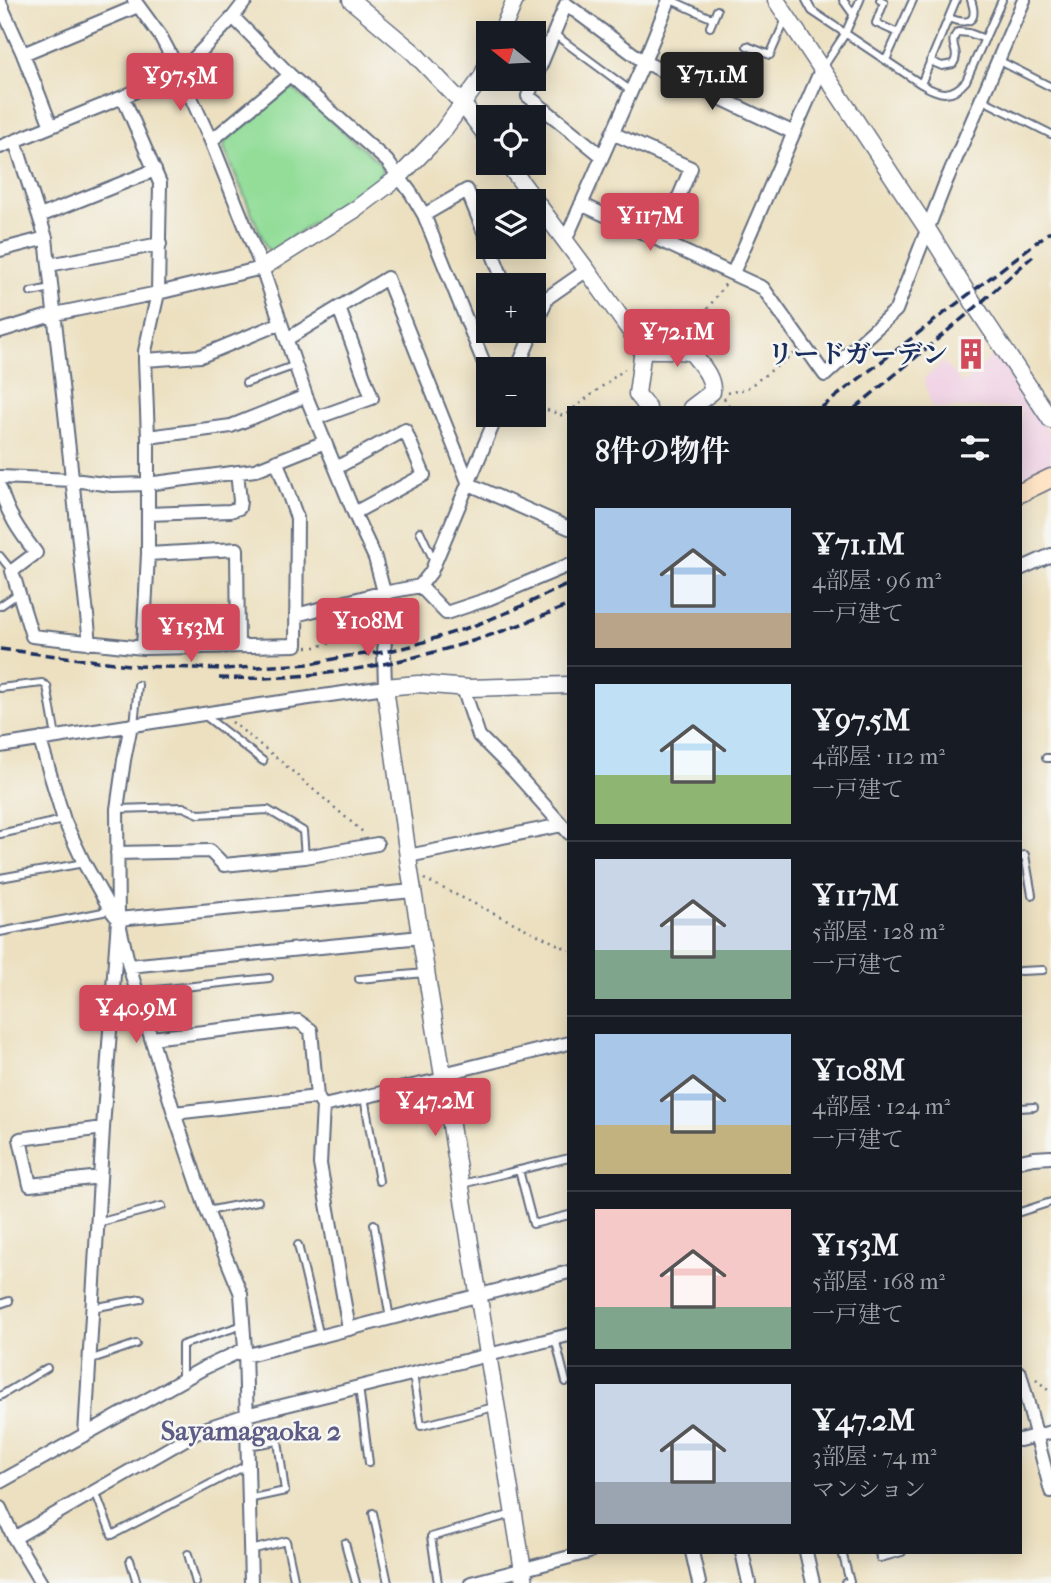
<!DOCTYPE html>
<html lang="ja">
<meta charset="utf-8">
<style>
:root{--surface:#171b24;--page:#242831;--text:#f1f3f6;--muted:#9ea1a6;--line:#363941;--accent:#d1495b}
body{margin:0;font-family:"IM FELL French Canon","Noto Serif JP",serif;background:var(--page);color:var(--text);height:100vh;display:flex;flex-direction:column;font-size:26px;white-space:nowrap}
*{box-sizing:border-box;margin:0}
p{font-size:23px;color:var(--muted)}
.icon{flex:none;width:38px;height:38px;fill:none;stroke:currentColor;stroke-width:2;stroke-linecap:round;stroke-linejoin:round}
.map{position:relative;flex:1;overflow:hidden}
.drawer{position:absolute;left:567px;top:406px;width:455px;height:1148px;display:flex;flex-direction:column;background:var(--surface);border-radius:0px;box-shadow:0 4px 18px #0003}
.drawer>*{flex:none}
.needle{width:46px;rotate:288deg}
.fabs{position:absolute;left:476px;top:21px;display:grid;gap:14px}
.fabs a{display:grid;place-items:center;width:70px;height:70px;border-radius:0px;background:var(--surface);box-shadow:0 4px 18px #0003;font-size:35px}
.price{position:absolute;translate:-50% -60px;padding:0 16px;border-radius:7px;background:var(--accent);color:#fff;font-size:23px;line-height:46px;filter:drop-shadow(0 2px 4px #0008)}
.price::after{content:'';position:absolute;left:50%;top:42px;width:21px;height:16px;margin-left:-10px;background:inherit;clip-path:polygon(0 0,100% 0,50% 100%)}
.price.active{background:#222;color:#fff}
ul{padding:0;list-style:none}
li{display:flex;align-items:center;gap:21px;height:175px;padding:0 28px}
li+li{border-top:2px solid var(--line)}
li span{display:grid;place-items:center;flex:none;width:196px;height:140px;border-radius:0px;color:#555}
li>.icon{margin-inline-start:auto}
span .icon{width:84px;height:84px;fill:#fffc;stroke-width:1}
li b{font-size:30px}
h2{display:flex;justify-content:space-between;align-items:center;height:84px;padding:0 28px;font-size:30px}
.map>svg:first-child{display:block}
</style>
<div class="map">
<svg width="1051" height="1583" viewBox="0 0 1051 1583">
<rect width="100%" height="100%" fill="#f6f6f2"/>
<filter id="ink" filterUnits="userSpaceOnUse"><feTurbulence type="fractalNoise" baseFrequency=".0143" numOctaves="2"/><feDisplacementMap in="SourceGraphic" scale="14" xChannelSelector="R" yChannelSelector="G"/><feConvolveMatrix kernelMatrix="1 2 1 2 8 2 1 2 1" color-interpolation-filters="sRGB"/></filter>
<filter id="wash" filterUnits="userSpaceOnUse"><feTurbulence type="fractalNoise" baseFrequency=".00686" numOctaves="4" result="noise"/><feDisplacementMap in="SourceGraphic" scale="28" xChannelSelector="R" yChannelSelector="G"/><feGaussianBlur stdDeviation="1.57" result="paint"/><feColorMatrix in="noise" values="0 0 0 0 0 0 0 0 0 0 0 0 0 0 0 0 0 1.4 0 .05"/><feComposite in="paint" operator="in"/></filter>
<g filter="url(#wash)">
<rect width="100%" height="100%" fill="#ece0c0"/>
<path fill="#f0d0e4" d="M996 352 1051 437V472L1020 485V408H932L924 379 943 362 963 384Z"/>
<path fill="#93dd99" stroke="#57867c" stroke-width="2" d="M289 89 295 90 382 165 381 177 272 251 267 249 224 148 225 141Z"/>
</g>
<g filter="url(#ink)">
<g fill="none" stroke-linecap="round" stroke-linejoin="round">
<defs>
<path id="service" d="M671 0 713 19
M806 0 812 11 921 84C938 94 951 99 966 81L1002 0
M843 0 853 14
M880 0 884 2 876 23 898 33
M949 18C967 25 979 23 971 0
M710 27 717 10
M554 34 631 91
M747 46 770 55 786 19
M886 60 913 0
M998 60 1051 87
M930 61 942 66 953 64C962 51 946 44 958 32L969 33 985 39
M822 69 845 34 860 0
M921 84 956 0
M981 99 1051 134
M31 292 52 288
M246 383 296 365
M420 531 434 561
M0 556 12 571
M0 606 19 593
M0 688 42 683 47 686 56 737
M204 715 263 761
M134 725 138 685
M1046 758H1051
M117 809 183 807 199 814 268 810 303 831 305 857
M0 834 63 820
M1020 856 1025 855 1032 895
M0 878 84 863
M0 932 103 912 110 909
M1020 971 1043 970
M359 979 425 973
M137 992 269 978
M364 1097 379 1181
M1020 1108 1034 1107
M519 1170 533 1224 569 1215
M462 1184 569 1158
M207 1211 258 1201
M1020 1212 1051 1202
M97 1223 162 1206
M374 1224 390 1319
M298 1245 320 1337
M0 1304 9 1301
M92 1308 141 1299
M555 1338 566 1382
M89 1360 136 1344
M413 1374 421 1426 494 1407
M182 1380V1345L243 1325
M359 1387 369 1463
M0 1396 47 1368
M247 1446 278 1441 285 1491 248 1499
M95 1491 112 1535 247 1465
M373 1513 388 1583
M345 1543 356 1583
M251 1550 286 1541 295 1583
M842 1552 850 1582 845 1583
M879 1552 880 1558 902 1552
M188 1554 196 1583
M130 1560 137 1583
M438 1583 431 1537 513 1514"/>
<path id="minor" d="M0 3 23 54 51 126
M233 17 290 75 387 161 411 193 424 215 488 373
M23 54 138 6
M123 97 160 183 158 293 145 351V360L148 437V554L143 648
M612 133 691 168 661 240
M15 141 46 238 90 643
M211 141 290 75
M0 147 123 97 179 71 186 67 233 17 246 0
M602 156 528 96 566 4 644 62 794 133
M581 204 763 288 825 375 896 310 945 184 1024 0
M424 215 467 190 488 242
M40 216 155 170
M565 241 644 62 669 0
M490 247 505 285
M0 250 46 238
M49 265 160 244
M733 273 821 70
M534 330 547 298 587 270
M0 331 55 314 158 293 262 268
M287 339 387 278 469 484 569 528
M145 360 201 356 281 323
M517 369 533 331
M316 418 372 398 339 308
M148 437 231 426 306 396
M336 468 405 430 424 475 354 513
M0 477 73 480 112 485 147 484 255 470 325 442
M0 488C8 515 19 531 36 553L12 571 32 636 143 648 296 645 297 518 277 462
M148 514 230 511 239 508 240 501 237 472
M148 554 237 549 238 646
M1020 569 1051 555
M420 586 446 613 488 599 569 565
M296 615 373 595 420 586 431 572 497 415
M463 688 479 736 513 770 569 833
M41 739 42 747 64 820 84 863 110 909 118 919 129 966 174 1113 207 1211 241 1294 245 1349 251 1583
M0 746 254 706 385 687 384 652 386 630 384 592 375 558 354 513 306 396 262 268 211 141 179 71 161 37 134 0
M117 853 210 851 224 865 305 857 377 844
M408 856 562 825
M118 919 413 891
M129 966 421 937
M151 1038 298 1021 311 1030 317 1097
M443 1074 569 1043
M323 1106 320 1164 349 1329
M174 1113 317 1097 323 1106 444 1079
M1020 1161 1034 1158 1051 1157
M100 1177 30 1185 20 1139 103 1128
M244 1356 569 1272
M1020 1373 1051 1491
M85 1435 103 1128 118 919 117 809 124 760 131 725
M1020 1440 1051 1432
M0 1482 204 1368 245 1349
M0 1508 14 1538 41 1583
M14 1538 201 1430 246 1415 569 1335
M692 1552 699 1583
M742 1552 749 1583
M806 1552 813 1583
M471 1583 589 1552"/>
<path id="tertiary" d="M351 0 413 52 462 103 488 138
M776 0 928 230 976 307 1051 420
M501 33 515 0
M507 163 587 270 643 349 637 394 648 408
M262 268 356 209 400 176 440 135 482 77 488 62
M643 349C660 351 676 349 692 353 701 365 713 376 712 392L691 408
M525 1583 410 872 385 687 418 684 469 688 569 685"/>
<path id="secondary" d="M1020 493 1051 478"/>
</defs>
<use href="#service" stroke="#646d80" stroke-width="10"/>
<use href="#minor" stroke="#646d80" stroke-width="16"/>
<use href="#tertiary" stroke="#646d80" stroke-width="19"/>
<use href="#secondary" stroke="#646d80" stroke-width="21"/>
<path stroke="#646d80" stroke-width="2.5" stroke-dasharray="2 5" stroke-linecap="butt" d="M688 338 696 325 726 283
M727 393 746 389 795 353
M724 398 730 407
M534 405 563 416 569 412
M574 408 625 369
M307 647H315L375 632
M232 722 278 759 364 833
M424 879 569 950
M1036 1379 1051 1393"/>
<use href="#service" stroke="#fff" stroke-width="6"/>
<use href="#minor" stroke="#fff" stroke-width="12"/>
<use href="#tertiary" stroke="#fff" stroke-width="16"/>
<use href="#secondary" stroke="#fee4c5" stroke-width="18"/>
<path stroke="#1b2f5e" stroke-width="3.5" stroke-dasharray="10 5" stroke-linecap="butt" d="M821 408 1051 231
M855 408 976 307 1033 256
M0 649 138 666 223 669 310 664 348 656 384 652 411 646 473 626 511 611 569 584
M219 678C341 682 457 653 569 605"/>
</g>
</g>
<defs>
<symbol id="building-bare" viewBox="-9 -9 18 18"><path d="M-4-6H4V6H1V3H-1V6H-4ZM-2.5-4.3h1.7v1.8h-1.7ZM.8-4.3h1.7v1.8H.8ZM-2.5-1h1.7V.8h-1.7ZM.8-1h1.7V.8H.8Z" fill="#d1495b" stroke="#f6f6f2" stroke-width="2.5" paint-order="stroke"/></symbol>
</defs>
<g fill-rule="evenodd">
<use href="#building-bare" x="949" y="332" width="44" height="44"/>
</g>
<g text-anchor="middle" stroke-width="5" stroke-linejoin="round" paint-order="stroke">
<g font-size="26" font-weight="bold" fill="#1b2f5e" stroke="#f6f6f2" text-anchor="end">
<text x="948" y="363">リードガーデン</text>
</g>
<g font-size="28" font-weight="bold" fill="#5d5c87" stroke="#f6f6f2">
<text x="251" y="1440">Sayamagaoka 2</text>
</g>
</g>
</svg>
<div class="fabs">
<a><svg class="needle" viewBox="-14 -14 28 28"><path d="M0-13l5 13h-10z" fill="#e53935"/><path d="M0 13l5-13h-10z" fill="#9ea1a6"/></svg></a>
<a><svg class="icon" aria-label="locate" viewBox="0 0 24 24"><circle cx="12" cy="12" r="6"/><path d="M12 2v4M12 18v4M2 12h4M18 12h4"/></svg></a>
<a><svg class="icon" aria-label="layers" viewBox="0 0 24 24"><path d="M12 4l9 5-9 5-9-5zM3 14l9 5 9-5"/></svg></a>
<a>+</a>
<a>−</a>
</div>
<b class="price active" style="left:712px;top:112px">¥71.1M</b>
<b class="price" style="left:180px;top:113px">¥97.5M</b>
<b class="price" style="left:650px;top:253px">¥117M</b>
<b class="price" style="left:677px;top:369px">¥72.1M</b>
<b class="price" style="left:368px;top:658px">¥108M</b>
<b class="price" style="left:191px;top:664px">¥153M</b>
<b class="price" style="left:136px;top:1045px">¥40.9M</b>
<b class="price" style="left:435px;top:1138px">¥47.2M</b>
<section class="drawer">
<h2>8件の物件<svg class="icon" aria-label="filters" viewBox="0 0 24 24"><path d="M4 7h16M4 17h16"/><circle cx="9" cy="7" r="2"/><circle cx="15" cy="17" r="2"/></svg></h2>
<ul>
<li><span style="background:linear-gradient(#a9c7e8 75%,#b9a48a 0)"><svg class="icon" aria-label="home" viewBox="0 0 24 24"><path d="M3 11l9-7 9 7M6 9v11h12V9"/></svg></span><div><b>¥71.1M</b><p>4部屋 · 96 m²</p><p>一戸建て</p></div></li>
<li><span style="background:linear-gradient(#bfe0f5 65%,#8fb573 0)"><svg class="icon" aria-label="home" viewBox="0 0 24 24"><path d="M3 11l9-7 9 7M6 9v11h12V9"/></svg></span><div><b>¥97.5M</b><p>4部屋 · 112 m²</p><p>一戸建て</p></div></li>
<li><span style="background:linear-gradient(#c9d6e8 65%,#7fa58c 0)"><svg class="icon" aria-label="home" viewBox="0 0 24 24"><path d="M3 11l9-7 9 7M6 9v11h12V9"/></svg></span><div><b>¥117M</b><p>5部屋 · 128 m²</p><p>一戸建て</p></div></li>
<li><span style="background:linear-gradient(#a9c7e8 65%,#c2b280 0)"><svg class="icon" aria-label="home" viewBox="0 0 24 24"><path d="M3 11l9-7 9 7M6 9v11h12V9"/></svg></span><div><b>¥108M</b><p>4部屋 · 124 m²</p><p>一戸建て</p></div></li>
<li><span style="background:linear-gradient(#f6c9c9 70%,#7fa58c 0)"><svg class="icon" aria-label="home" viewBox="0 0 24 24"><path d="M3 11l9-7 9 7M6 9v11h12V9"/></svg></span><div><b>¥153M</b><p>5部屋 · 168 m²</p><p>一戸建て</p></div></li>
<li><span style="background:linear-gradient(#c9d6e8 70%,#9aa5b1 0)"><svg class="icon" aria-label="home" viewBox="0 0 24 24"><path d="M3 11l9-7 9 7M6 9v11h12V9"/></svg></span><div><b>¥47.2M</b><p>3部屋 · 74 m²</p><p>マンション</p></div></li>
</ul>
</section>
</div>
